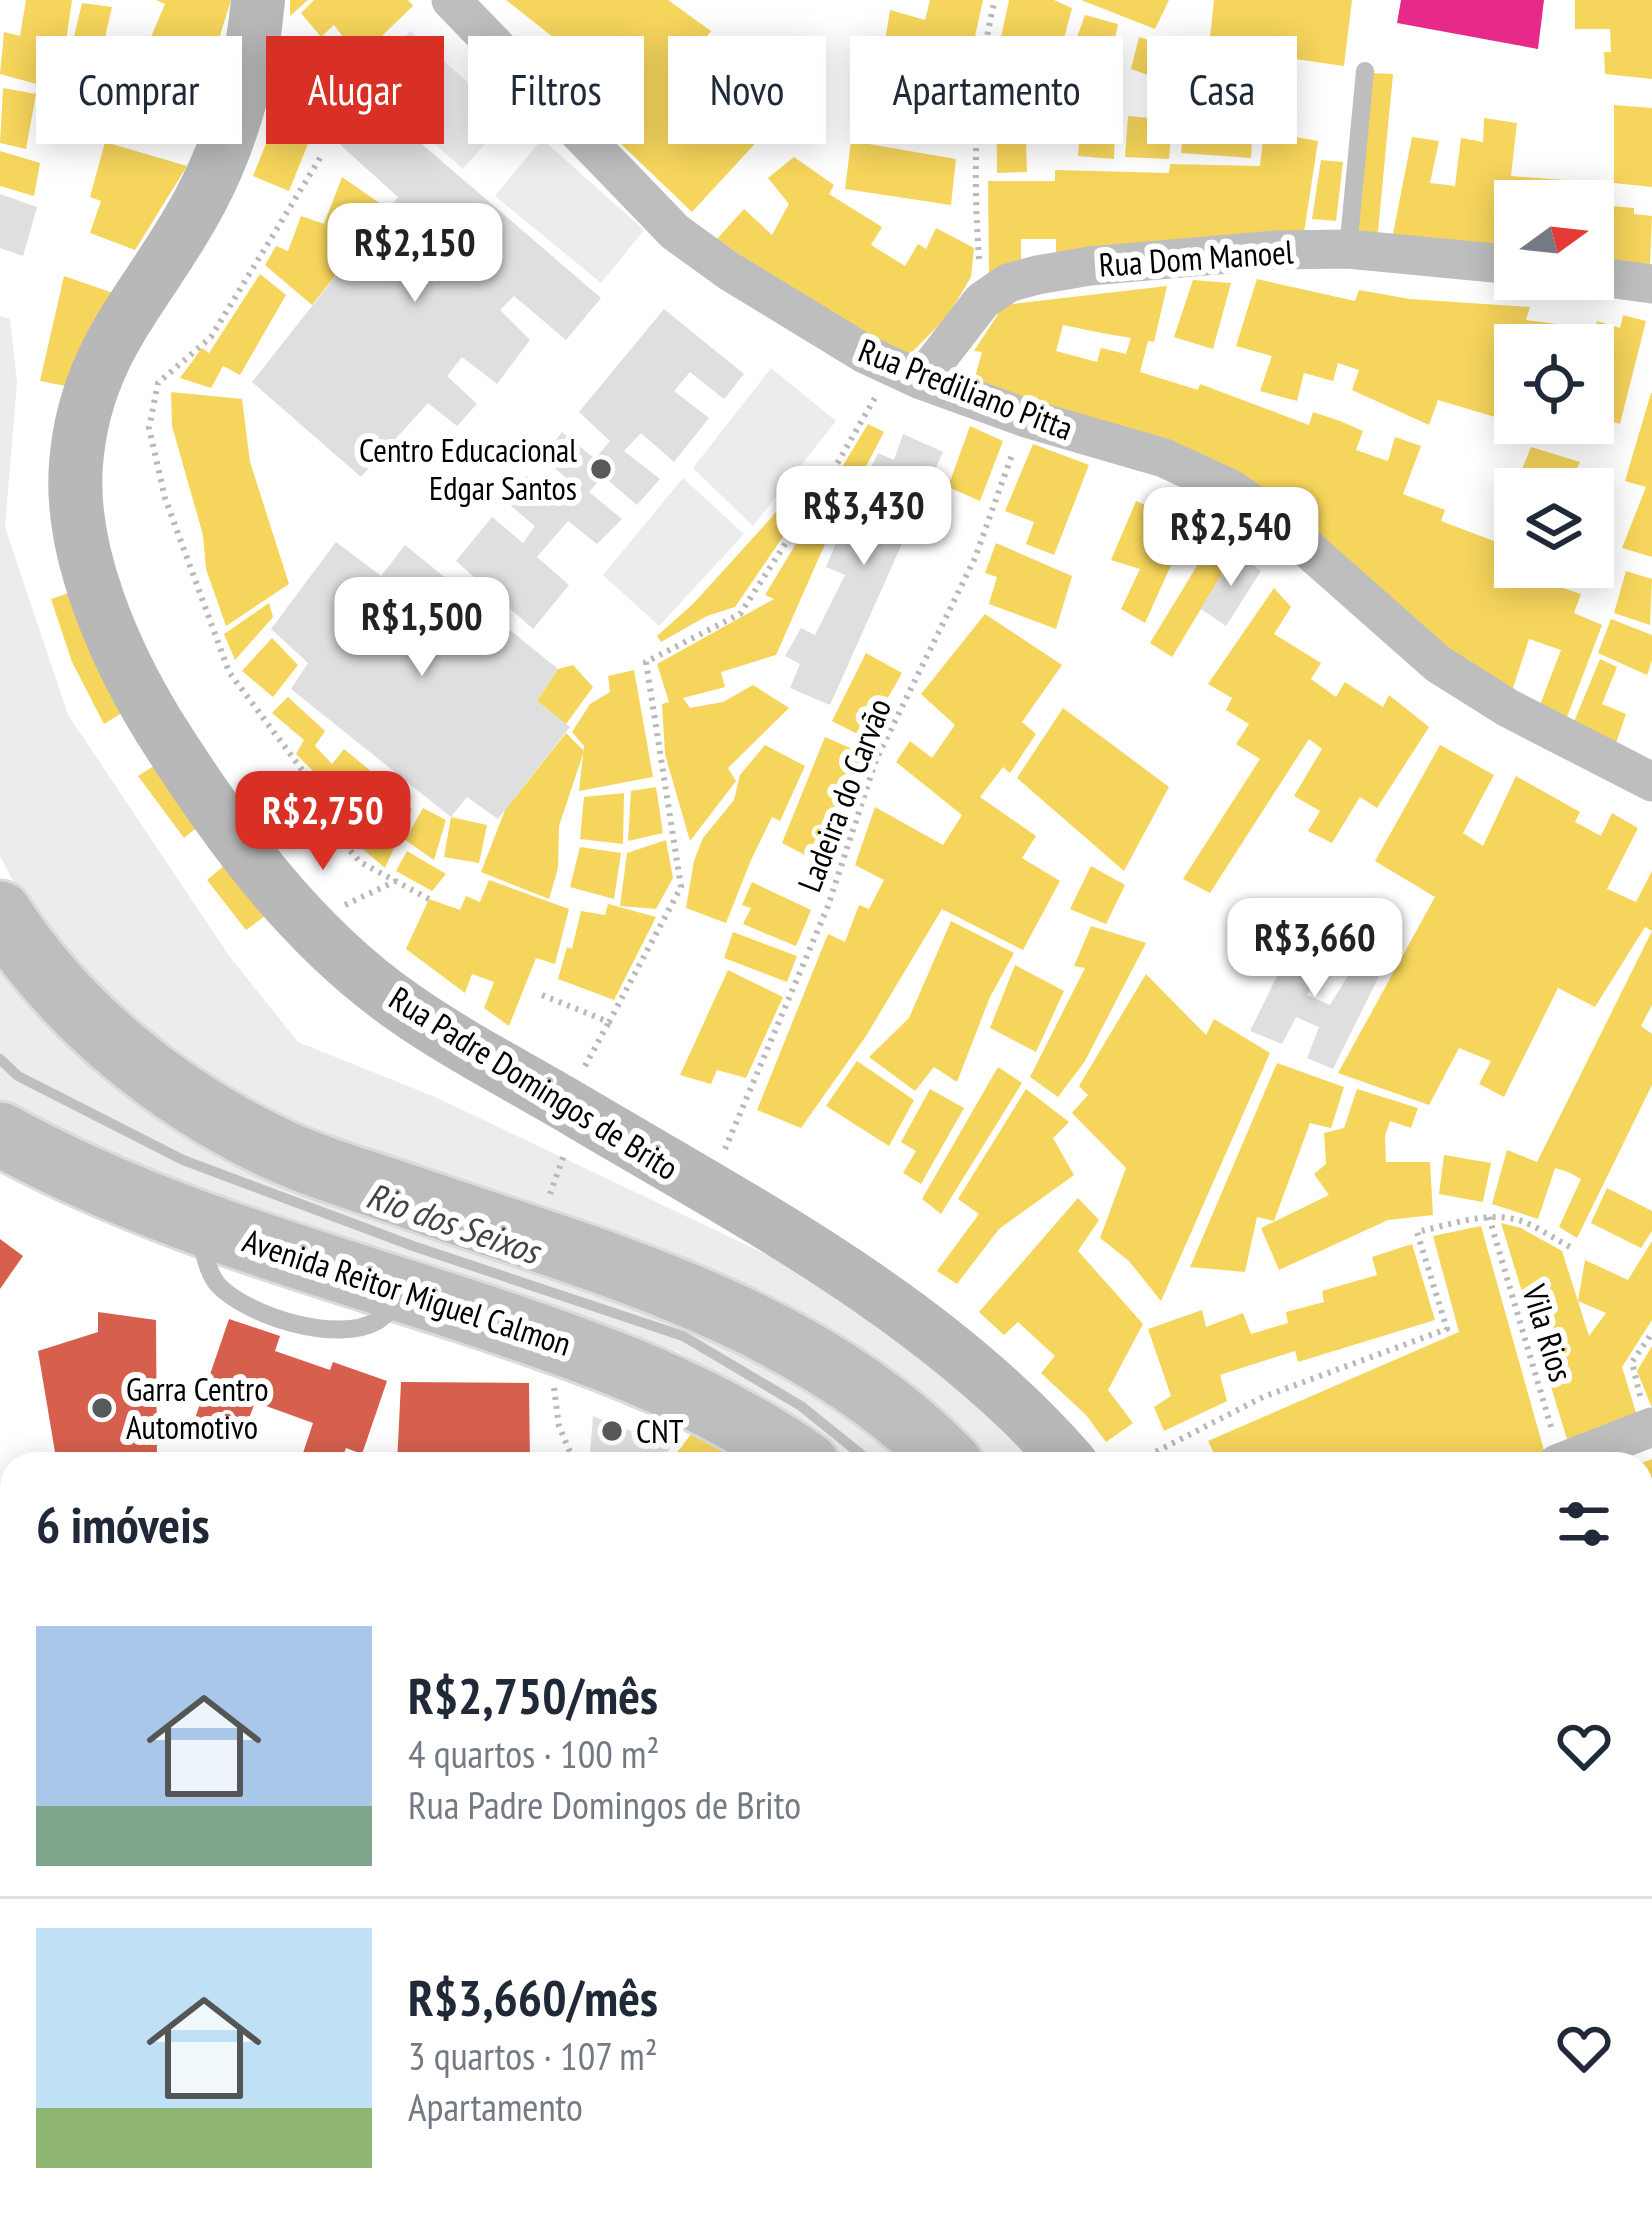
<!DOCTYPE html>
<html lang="pt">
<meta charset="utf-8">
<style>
:root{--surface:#fff;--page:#f2f2f3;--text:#1f2937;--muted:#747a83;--line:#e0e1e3;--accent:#d93025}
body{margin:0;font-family:"PT Sans Narrow",sans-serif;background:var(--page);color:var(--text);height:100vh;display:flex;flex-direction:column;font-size:45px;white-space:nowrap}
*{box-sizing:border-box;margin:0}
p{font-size:39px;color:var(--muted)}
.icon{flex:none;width:66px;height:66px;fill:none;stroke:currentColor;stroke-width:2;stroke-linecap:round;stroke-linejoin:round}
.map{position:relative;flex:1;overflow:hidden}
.drawer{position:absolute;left:0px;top:1452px;width:1653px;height:771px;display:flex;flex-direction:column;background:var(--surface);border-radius:36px 36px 0 0;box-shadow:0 6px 30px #0003}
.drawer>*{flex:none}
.banner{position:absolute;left:36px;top:36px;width:1581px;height:108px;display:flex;gap:24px}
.needle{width:78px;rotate:75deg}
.buttons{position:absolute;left:1494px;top:180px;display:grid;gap:24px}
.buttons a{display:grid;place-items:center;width:120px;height:120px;border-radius:0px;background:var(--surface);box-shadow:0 6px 30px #0003;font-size:60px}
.price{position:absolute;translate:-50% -102px;padding:0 27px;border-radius:24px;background:#fff;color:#222;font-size:39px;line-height:78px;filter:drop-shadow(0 3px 6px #0008)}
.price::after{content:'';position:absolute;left:50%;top:72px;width:36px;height:27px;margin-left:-18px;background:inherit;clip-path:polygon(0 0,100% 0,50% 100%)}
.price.on{background:var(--accent);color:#fff}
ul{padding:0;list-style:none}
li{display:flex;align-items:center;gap:36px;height:300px;padding:0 36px}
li+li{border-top:3px solid var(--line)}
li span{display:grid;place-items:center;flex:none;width:336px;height:240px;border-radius:0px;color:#555}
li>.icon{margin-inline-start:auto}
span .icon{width:144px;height:144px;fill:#fffc;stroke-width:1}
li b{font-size:51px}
h2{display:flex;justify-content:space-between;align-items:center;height:144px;padding:0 36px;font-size:51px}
.pill{padding:0 42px;border-radius:0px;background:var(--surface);box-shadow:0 6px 30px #0003;font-size:42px;line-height:108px}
.pill.on{background:var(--accent);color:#fff}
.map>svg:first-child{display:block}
</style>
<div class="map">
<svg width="1652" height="2222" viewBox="0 0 1652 2222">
<rect width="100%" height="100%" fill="#fff"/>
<path fill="#ececec" d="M410 31 508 118 463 169 365 83Z
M542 139 644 230 601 283 495 196Z
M0 316 10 319 17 383 5 527 68 715 230 957 298 1042 435 1097 833 1286 961 1392 1036 1464H986L977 1452 863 1364 674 1256 403 1167 185 1073 45 942 0 856Z
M771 368 836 421 753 526 693 468Z
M683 478 744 534 659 626 603 575Z
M0 957 143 1103 690 1323 809 1387 910 1464H845L799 1426 679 1352 164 1181 53 1133 0 1100Z
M1213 2211H1468L1488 2222H1199Z"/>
<path fill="#f6d55c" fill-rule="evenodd" d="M26 0H72L65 48 55 45 44 86 0 74 4 32 20 36Z
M156 0H231L207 78 147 46 165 4Z
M290 0H308L290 16Z
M314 0H408L413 6 359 58 334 25 321 37 301 13Z
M506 0H668L711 31 689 60 704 72 688 96 707 112 716 96 763 135 692 212 621 144 641 120 568 49Z
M930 0H983L968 68V105L885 89 884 48 890 10 925 20Z
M1009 0H1054L1072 8 1056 69 1055 98 1043 97 1041 142H1026L1027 172 997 173 996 60Z
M1081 0H1169L1155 29Z
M1214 0H1352L1344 66 1209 47Z
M1575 0H1652V79L1605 74 1604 52H1611L1610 29H1575Z
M82 3 112 7 100 59 70 53Z
M1085 15 1118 24 1111 59 1072 51Z
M1139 37 1194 54 1187 89 1131 69Z
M121 42 220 88 210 116 191 108 182 138 99 105Z
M291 47 326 51 316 100 281 94Z
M1206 54 1247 58 1241 99 1201 93Z
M1372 73 1393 74 1377 242 1354 241Z
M3 88 36 94 26 149 0 143Z
M1268 95 1296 99 1291 136 1318 141 1303 239 1056 259V239H1021V268L989 277 988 181H1055V170L1169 173 1170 164 1260 166Z
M1082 98 1116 99 1114 159 1078 156Z
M284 99 320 114 289 191 253 176Z
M1614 105 1652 108V187L1614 183Z
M885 109 954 121 952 141 883 133Z
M1185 111 1253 121 1251 158 1181 153Z
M1128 116 1172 120 1169 159 1125 157Z
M1484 118 1517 123 1511 176 1591 182 1589 195 1612 197V206L1634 208V214L1652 216 1650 264 1593 259V201H1515V251L1392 239 1412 137 1439 141 1430 183 1455 186 1461 138 1483 142Z
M851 141 956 159 951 205 845 189Z
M105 142 187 166 135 250 90 233 101 201 90 197Z
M0 151 40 163 34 196 0 186Z
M794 157 834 185 829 194 882 227 871 245 905 266 918 244 926 249 936 228 974 248 971 277 958 299 943 321 908 356 874 348 717 239 744 209 772 235 789 204 768 178Z
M1321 160 1343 162 1336 221 1312 219Z
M342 177 388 209 312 305 265 265 276 246 288 251 301 216 324 224Z
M260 274 286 295 240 375 223 366 211 388 180 378 202 348 209 353Z
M64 276 113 293 66 386 40 381Z
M1257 279 1355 301 1359 290 1410 299 1530 307 1526 320 1565 325 1594 334 1597 321 1620 328 1623 315 1646 321 1620 424 1593 416V345H1515V423L1438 400 1429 425 1352 390 1359 370 1338 363 1333 381 1304 373 1297 401 1260 391 1272 356 1236 346Z
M1193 280 1231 283 1213 349 1174 337Z
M1167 286 1154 342 1148 341 1140 372 1198 390 1200 384 1309 425 1313 412 1340 421 1363 431 1356 450 1388 461 1395 437 1421 446 1403 494 1445 510 1441 521 1515 549V567H1554L1548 583 1581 594 1574 613 1602 625 1564 725 1538 710 1561 650 1529 639 1510 697 1180 449 973 385 982 352 974 351 1004 305ZM1063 325 1107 334 1131 338 1126 354 1101 348 1097 362 1056 351Z
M171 392 242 399 250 462 289 584 226 626 206 569 203 535 172 426Z
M1651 393H1652V557L1622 548 1646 487 1625 481Z
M1518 423H1569L1565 438Z
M868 424 884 432 825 544 776 655 721 672 725 687 683 698 690 708 723 702 753 685 789 708 728 768 736 781 690 841 665 754 662 704 669 702 657 664 774 599 765 595Z
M970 426 1003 441 980 501 948 487Z
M1033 444 1089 465 1054 555 1026 544 1034 522 1005 511Z
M1531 447 1580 462 1568 489H1514Z
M807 471 821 481 735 607 707 616 661 642 657 636 694 603 771 518Z
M1136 501 1190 523 1145 623 1121 609 1140 569 1111 560Z
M996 543 1072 576 1056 629 989 604 997 577 985 573Z
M1206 551 1228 564 1172 657 1150 643Z
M1626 571 1652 579 1650 625 1614 613Z
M1274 588 1291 607 1274 634 1321 663 1311 679 1336 697 1345 682 1383 707 1389 695 1429 727 1377 808 1360 797 1332 843 1308 831 1320 811 1294 796 1322 749 1309 739 1210 893 1183 879 1260 759 1236 744 1249 724 1226 710 1232 698 1208 684Z
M78 590 127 710 104 724 72 662 51 599Z
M269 603 273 617 235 660 224 634Z
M985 614 1062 665 1022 722 1036 734 1010 773 1003 767 980 797 1036 836 1022 858 1060 881 1023 950 942 909 866 1036 801 1128 757 1110 828 934 845 942 859 905 869 909 884 880 855 865 875 807 943 845 962 815 896 762 910 741 932 758 955 725 921 694Z
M1611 619 1652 635V660L1647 675 1598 653Z
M272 638 298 665 273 697 242 671Z
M866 653 902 673 865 738 832 721Z
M1600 659 1617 667 1602 704 1626 714 1614 749 1571 729Z
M573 665 593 687 566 724 537 701 558 669Z
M634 670 653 777 579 791 584 746 572 732 590 704 610 692 608 676Z
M288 697 325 731 315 746 332 764 344 749 373 773 347 805 296 754 304 740 272 713Z
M1063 708 1169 787 1124 871 1017 778Z
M566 733 584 751 559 826 558 868 549 899 481 872 505 810Z
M825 737 864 754 850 786 844 828 828 867 782 843Z
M765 745 805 766 780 821 772 817 751 860 726 923 686 908 694 861 703 838 734 800 740 775Z
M1440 745 1494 775 1463 833 1483 846 1516 776 1580 812 1575 822 1601 836 1612 813 1638 828 1607 889 1636 902 1652 871V1005L1641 1026 1652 1034V1085L1577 1238 1559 1227 1581 1179 1568 1172 1555 1168 1538 1219 1492 1204 1507 1150 1537 1162 1652 931 1645 927 1595 1007 1558 988 1504 1097 1479 1084 1491 1061 1459 1048 1429 1105 1338 1073 1435 897 1375 861Z
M157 764 200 825 184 838 138 776Z
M377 783 412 809 385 868 350 838 353 808Z
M656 787 663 833 628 841 631 791Z
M624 793 623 844 580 839 584 797Z
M423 808 446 820 434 860 405 840Z
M451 817 487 825 479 863 444 857Z
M666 840 673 878 656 909 620 906 627 853Z
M580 847 621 853 614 899 570 887Z
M407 851 446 874 432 891 396 871Z
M225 865 265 916 246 930 207 880Z
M1091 866 1125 885 1106 924 1070 909Z
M489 880 569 909 555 964 536 958 509 1026 484 1008 494 982 472 974 465 993 406 949 429 899 460 910 466 896 480 902Z
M752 882 811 910 796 946 743 924 751 908 742 905Z
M608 904 656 917 614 1000 558 979 567 947 572 949 581 911 605 915Z
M951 921 1014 953 990 997 957 1082 934 1067 915 1091 869 1057 909 1018Z
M1091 926 1146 943 1085 1061 1058 1097 1030 1077 1085 968 1074 966Z
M733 932 797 956 787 982 724 958Z
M1015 965 1064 991 1036 1052 990 1028Z
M728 970 783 997 746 1078 717 1070 711 1084 680 1075Z
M1146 974 1206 1035 1214 1019 1270 1053 1161 1301 1129 1261 1100 1238 1126 1168 1072 1113 1088 1095 1079 1086Z
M857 1061 914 1100 889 1146 826 1106Z
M1277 1063 1344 1087 1331 1128 1310 1123 1274 1221 1257 1217 1245 1272 1190 1267Z
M998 1067 1022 1083 941 1214 922 1199Z
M930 1089 964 1108 921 1184 903 1173 916 1151 901 1142Z
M1026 1089 1069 1122 1053 1138 1074 1175 999 1229 957 1284 937 1271 979 1214 958 1199Z
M1357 1089 1418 1108 1411 1128 1390 1121 1385 1136 1386 1162H1430L1433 1215 1388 1220 1279 1270 1261 1228 1329 1195 1314 1174 1326 1164 1324 1133 1344 1128Z
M1444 1155 1491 1163 1483 1202 1439 1194Z
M1607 1188 1652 1211V1231L1641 1248 1591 1223Z
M1078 1198 1099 1220 1078 1251 1143 1324 1108 1390 1133 1423 1106 1442 1086 1415 1041 1373 1055 1356 1018 1322 1004 1335 979 1312Z
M1501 1223 1521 1228 1562 1251 1589 1336 1606 1313 1578 1301 1585 1260 1628 1280 1652 1241V1320L1622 1367 1637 1416 1567 1439Z
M1481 1226 1545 1454 1515 1464H1219L1208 1441 1459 1332 1433 1236Z
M1412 1244 1435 1320 1298 1362 1295 1351 1220 1375 1227 1401 1164 1431 1154 1407 1171 1396 1148 1329 1202 1310 1206 1327 1243 1313 1251 1334 1288 1323 1286 1312 1324 1302 1322 1291 1377 1275 1372 1257Z
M1652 1346V1408L1637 1371Z
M692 1433 740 1459 734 1464H668Z
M1652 1459V1508L1641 1513V1463Z
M1652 1523V1563L1646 1566 1641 1558V1527Z
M1641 1585 1652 1599V1638L1641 1650Z
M12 1657V1740L0 1742V1659Z
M1652 1676V1713L1641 1704V1688Z
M0 1754H12V1801H0Z
M12 1810V1873L0 1876V1812Z
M1652 1842V1929L1641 1940V1854Z
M12 1896V1969L0 1971V1898Z
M12 2027V2066L0 2069V2030Z
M12 2074V2112L1 2109Z
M0 2158 12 2182V2213L0 2220Z
M135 2211H183L166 2222H142Z
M245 2211 253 2222H226Z
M287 2211H377L350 2222H291Z
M473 2211H518L515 2222H455V2216Z
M673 2211H719V2222H674Z
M883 2211H947L948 2222H884Z
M972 2211H1062L1061 2222H972Z"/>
<path fill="#d6604d" d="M0 1239 23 1256 0 1289Z
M98 1312 156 1320 157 1464H57L38 1351 98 1332Z
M229 1319 280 1336 275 1351 330 1370 333 1362 387 1381 362 1454 346 1448 340 1464H325L302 1456 313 1423 255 1402 240 1444 192 1427Z
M401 1382 529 1383 530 1464H397Z
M1652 1950V2087L1641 2097V1961Z"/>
<path fill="#e7298a" d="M1401 0H1544L1538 49 1397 23Z"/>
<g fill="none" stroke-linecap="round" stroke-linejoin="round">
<path stroke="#bfbfbf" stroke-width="10" d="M0 1059 18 1076 183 1160 413 1246 683 1336 801 1406 873 1464"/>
</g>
<path fill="#dfdfdf" d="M374 103 601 298 566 340 514 296 500 310 530 340 497 384 462 357 447 376 477 404 457 426 428 403 361 477 252 382 398 197 336 141Z
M0 194 37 207 23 256 0 248Z
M664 309 744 374 724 399 690 372 674 391 709 418 674 462 641 433 624 451 660 479 637 505 603 476 589 492 622 519 597 544 568 521 537 557 569 585 533 629 456 561 492 517 523 543 535 526 505 501 526 476 557 499 571 482 543 458 562 432 595 459 610 441 579 412Z
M903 434 943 452 830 705 790 688 800 664 785 656 801 628 815 635 845 575 826 567 838 538 854 544 878 489 865 481 878 453 894 460Z
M336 542 381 576 405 545 558 669 537 701 570 727 498 819 467 797 451 817 291 689 308 663 271 629Z
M1235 551 1261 571 1226 626 1201 609Z
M1301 927 1331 943 1307 995 1330 1005 1360 956 1383 968 1333 1069 1307 1058 1319 1027 1296 1017 1282 1044 1250 1031Z
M593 1416 671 1447 658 1464H608L590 1454Z
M12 1969V2027L0 2030V1971Z
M1652 2087V2157L1649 2160 1641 2155V2097Z"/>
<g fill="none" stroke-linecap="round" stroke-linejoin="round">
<defs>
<path id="primary" d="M0 913C67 1017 170 1100 281 1151 322 1170 368 1182 410 1197 599 1262 808 1316 951 1464
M0 1134C149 1217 315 1261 476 1314 593 1353 706 1393 807 1464
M1602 2211 1617 2222
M1130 2222 1139 2211"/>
</defs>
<use href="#primary" stroke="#dbdbdb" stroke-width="69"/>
<path stroke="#b9b9b9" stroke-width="6" stroke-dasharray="3 6" stroke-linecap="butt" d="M320 158 211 337 158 383 149 428 165 498 229 672 326 802 334 832 360 862 429 899
M979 259C973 173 974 83 995 0
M345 905 396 881
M542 995 609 1022 681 887 646 662 740 614 838 462 876 396
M585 1066 609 1022
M725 1149 828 906 876 760 975 558 1013 452
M550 1194 564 1155
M1489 1217 1551 1427
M554 1388 559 1426 575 1464
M1640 1396 1632 1362 1652 1333
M1132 1464 1263 1397 1447 1329 1417 1232C1449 1225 1489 1210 1521 1221 1538 1227 1555 1239 1572 1248
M1641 1572 1652 1587
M1641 2167 1652 2159
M1451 2222V2211"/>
<path stroke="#bebebe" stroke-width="18" d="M1348 249 1365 71
M201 1234C203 1251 207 1273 219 1286 250 1317 338 1344 377 1321 385 1316 392 1308 398 1302"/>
<path stroke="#bebebe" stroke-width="39" d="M451 0 675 232 729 271 865 354 921 380 1026 418 1164 458 1231 489 1273 518 1438 664 1508 708 1652 782
M1593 276 1652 284
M921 380 982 301 1008 283 1037 275 1090 266 1275 250 1348 249 1515 265
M1557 1464 1652 1427
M0 1581 12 1569
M409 2211 412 2222
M850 2211V2222"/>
<path stroke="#b8b8b8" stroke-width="54" d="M258 0C252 67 233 139 201 199 151 295 85 347 76 464 69 551 114 653 158 725 224 830 300 935 403 1007 460 1047 522 1078 582 1114 753 1215 939 1312 1071 1464"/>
<use href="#primary" stroke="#bebebe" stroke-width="63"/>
</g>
<g fill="#595959" stroke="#fff" stroke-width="4.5">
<circle cx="601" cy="469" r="12"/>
<circle cx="102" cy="1408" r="12"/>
<circle cx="612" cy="1431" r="12"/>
</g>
<g text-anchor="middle" stroke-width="12" stroke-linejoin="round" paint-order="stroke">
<g font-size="33" fill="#000" stroke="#fff">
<text transform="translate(1196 258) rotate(-4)" y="12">Rua Dom Manoel</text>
<text transform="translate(966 389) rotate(21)" y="12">Rua Prediliano Pitta</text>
<text transform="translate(844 795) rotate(-69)" y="12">Ladeira do Carvão</text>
<text transform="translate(534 1083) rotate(32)" y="12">Rua Padre Domingos de Brito</text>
<text transform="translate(407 1292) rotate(18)" y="12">Avenida Reitor Miguel Calmon</text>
<text transform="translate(1548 1333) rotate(73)" y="12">Vila Rios</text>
</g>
<g font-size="33" fill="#000" stroke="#fff" text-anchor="start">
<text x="577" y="462" text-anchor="end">Centro Educacional<tspan x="577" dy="38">Edgar Santos</tspan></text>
<text x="126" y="1401">Garra Centro<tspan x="126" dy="38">Automotivo</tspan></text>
<text x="636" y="1443">CNT</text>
</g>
<g font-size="36" font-style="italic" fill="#444" stroke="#fff">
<text transform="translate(453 1223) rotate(19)" y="13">Rio dos Seixos</text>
</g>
</g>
</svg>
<div class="buttons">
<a><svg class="needle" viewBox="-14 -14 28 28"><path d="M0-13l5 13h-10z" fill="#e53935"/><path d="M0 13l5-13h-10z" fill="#747a83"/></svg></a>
<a><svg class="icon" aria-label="locate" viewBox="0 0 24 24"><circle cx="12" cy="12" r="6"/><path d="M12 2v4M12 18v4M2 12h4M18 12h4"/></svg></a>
<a><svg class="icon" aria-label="layers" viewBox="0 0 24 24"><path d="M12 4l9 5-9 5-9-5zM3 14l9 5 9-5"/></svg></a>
</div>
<b class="price" style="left:415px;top:305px">R$2,150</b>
<b class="price" style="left:864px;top:568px">R$3,430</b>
<b class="price" style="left:1231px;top:589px">R$2,540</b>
<b class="price" style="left:422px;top:679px">R$1,500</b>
<b class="price on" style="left:323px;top:873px">R$2,750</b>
<b class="price" style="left:1315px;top:1000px">R$3,660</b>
<div class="banner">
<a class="pill">Comprar</a>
<a class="pill on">Alugar</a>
<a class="pill">Filtros</a>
<a class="pill">Novo</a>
<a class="pill">Apartamento</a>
<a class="pill">Casa</a>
</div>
<section class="drawer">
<h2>6 imóveis<svg class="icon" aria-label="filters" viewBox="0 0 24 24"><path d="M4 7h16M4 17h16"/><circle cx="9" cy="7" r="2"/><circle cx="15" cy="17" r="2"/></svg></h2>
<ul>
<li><span style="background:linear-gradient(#a9c7e8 75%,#7fa58c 0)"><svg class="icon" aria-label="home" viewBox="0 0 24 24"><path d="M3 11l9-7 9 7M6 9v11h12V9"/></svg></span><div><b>R$2,750/mês</b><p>4 quartos · 100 m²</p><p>Rua Padre Domingos de Brito</p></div><svg class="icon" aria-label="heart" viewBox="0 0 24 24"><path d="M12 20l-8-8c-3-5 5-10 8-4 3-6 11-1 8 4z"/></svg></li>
<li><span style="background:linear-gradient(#bfe0f5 75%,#8fb573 0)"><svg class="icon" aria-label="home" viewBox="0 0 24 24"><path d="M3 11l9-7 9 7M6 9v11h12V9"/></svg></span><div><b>R$3,660/mês</b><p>3 quartos · 107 m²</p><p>Apartamento</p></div><svg class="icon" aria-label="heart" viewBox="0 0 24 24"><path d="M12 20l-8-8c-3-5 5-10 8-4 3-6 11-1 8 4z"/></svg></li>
</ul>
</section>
</div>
